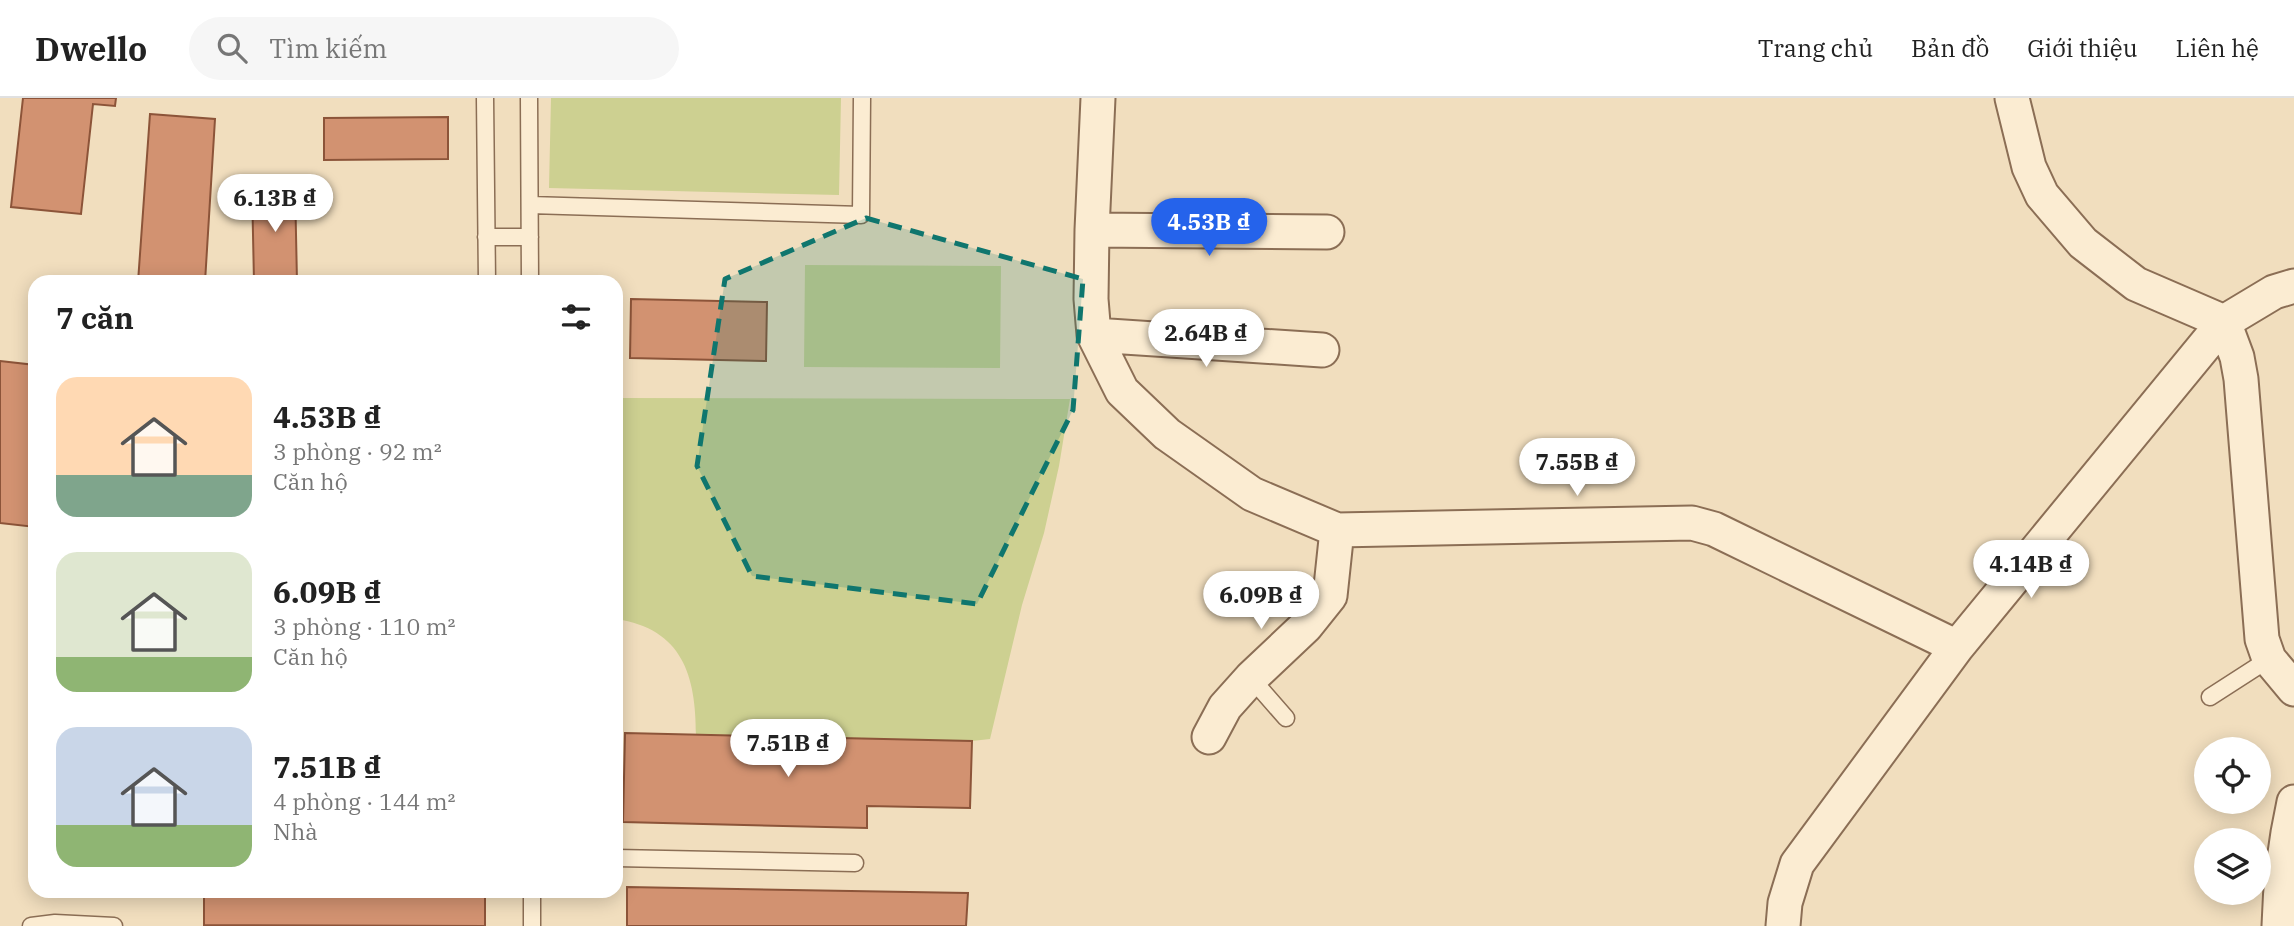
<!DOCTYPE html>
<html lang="vi">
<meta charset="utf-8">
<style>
:root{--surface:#fff;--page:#f6f6f6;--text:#222;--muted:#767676;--line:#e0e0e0;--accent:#2563eb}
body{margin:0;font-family:"IBM Plex Serif",serif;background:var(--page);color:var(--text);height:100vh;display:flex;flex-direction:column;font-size:26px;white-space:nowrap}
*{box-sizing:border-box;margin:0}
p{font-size:23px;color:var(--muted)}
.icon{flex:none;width:38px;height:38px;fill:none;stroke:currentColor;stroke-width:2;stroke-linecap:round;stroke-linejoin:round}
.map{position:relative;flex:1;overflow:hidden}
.sheet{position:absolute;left:28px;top:177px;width:595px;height:623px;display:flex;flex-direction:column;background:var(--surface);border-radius:21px;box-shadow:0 4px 18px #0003}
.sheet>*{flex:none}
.fabs{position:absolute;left:2194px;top:639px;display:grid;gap:14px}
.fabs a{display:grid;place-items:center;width:77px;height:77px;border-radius:50%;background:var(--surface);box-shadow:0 4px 18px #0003;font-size:35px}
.price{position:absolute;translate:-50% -60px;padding:0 16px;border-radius:24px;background:#fff;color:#222;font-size:23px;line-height:46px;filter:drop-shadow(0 2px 4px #0008)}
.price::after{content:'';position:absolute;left:50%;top:42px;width:21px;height:16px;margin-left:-10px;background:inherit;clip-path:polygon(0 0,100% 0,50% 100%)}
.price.on{background:var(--accent);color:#fff}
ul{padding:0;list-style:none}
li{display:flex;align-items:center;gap:21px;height:175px;padding:0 28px}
li span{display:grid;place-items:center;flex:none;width:196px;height:140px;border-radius:21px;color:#555}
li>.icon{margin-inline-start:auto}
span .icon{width:84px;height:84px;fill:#fffc;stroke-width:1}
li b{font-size:30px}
h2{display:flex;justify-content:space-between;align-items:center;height:84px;padding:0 28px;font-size:30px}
header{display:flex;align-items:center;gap:42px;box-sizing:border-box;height:98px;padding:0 35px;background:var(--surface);border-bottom:2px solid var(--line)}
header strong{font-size:33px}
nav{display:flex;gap:38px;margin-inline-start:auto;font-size:24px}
.search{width:490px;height:63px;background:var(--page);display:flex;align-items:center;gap:18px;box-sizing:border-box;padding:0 24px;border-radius:38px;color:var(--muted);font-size:26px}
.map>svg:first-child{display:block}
</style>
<header>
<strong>Dwello</strong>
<div class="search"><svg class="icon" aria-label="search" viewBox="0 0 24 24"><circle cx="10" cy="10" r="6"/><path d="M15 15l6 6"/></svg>Tìm kiếm</div>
<nav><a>Trang chủ</a><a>Bản đồ</a><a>Giới thiệu</a><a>Liên hệ</a></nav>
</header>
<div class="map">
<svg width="2294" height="828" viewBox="0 0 2294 828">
<rect width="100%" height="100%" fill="#f1debe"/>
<path fill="#cdd091" d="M551 0H841L839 97 549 90Z
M805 167 1001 168 1000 270 804 269Z
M616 300 1070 301 1059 368 1044 435 1022 507 990 641 972 643 696 637C696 578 683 531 616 521Z"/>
<path fill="#d29271" stroke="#8c5439" stroke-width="2" d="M23 0H116L115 8 93 6 81 116 11 109Z
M150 16 215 21 205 184H138Z
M448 19V61L324 62V20Z
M295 88 297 184H254L252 89Z
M631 201 767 204 766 263 630 260Z
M0 263 35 267V429L0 425Z
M625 635 972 643 970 710 867 708V730L623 724Z
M627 789 968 795 966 828H627Z
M204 793H485V828L204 827Z"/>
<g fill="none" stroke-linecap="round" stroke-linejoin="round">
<defs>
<path id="service" d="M485 0 487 184
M529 0 530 184
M530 107 861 117 862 0
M486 139H530
M1251 580 1286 620
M2210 599 2269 561
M616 760 855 765
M532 793V828
M31 828 55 825 114 828"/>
<path id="minor" d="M1098 0 1092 132 1091 201 1094 237 1122 293 1167 336 1252 396 1337 432 1692 425 1714 431 1957 549
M2012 0 2029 69 2042 97 2083 145 2136 186 2224 224 2237 259 2241 281 2262 541 2269 561 2294 591
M1092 132 1327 134
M1094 237 1322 252
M1209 639 1225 609 1251 580 1306 528 1330 498 1337 432
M1783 828 1785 805 1797 766 1957 549 2224 224 2274 194 2294 188
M2279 828C2280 786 2285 745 2294 704"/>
</defs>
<use href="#service" stroke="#8b6e55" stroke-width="19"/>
<use href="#minor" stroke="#8b6e55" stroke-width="37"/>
<use href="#service" stroke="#fbecd2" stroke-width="16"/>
<use href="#minor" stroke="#fbecd2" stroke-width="33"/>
</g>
<path fill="#0f766e" fill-opacity="0.2" stroke="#0f766e" stroke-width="5" stroke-dasharray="14 9" stroke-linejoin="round" d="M866 120 1083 181 1073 312 977 506 752 478 697 368 725 181Z"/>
</svg>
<div class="fabs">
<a><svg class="icon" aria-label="locate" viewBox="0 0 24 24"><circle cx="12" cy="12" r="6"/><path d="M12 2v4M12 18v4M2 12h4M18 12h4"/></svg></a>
<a><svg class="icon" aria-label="layers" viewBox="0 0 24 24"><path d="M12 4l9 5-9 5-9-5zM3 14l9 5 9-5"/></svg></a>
</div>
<b class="price" style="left:275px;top:136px">6.13B ₫</b>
<b class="price on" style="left:1209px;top:160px">4.53B ₫</b>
<b class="price" style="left:1206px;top:271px">2.64B ₫</b>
<b class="price" style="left:1577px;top:400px">7.55B ₫</b>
<b class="price" style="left:2031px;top:502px">4.14B ₫</b>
<b class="price" style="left:1261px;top:533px">6.09B ₫</b>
<b class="price" style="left:788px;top:681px">7.51B ₫</b>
<section class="sheet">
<h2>7 căn<svg class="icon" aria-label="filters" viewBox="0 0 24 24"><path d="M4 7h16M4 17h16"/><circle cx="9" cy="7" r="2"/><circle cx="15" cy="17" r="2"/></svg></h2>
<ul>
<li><span style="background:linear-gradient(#ffd9b3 70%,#7fa58c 0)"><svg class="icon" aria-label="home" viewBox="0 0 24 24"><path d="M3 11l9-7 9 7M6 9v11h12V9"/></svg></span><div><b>4.53B ₫</b><p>3 phòng · 92 m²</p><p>Căn hộ</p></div></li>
<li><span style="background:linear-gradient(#dfe7d0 75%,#8fb573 0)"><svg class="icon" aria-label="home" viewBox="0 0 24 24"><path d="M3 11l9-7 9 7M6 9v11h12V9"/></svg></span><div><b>6.09B ₫</b><p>3 phòng · 110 m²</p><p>Căn hộ</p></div></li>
<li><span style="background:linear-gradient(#c9d6e8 70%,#8fb573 0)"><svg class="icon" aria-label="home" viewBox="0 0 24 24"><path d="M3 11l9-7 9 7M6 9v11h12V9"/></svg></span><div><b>7.51B ₫</b><p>4 phòng · 144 m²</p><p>Nhà</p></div></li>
</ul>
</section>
</div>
